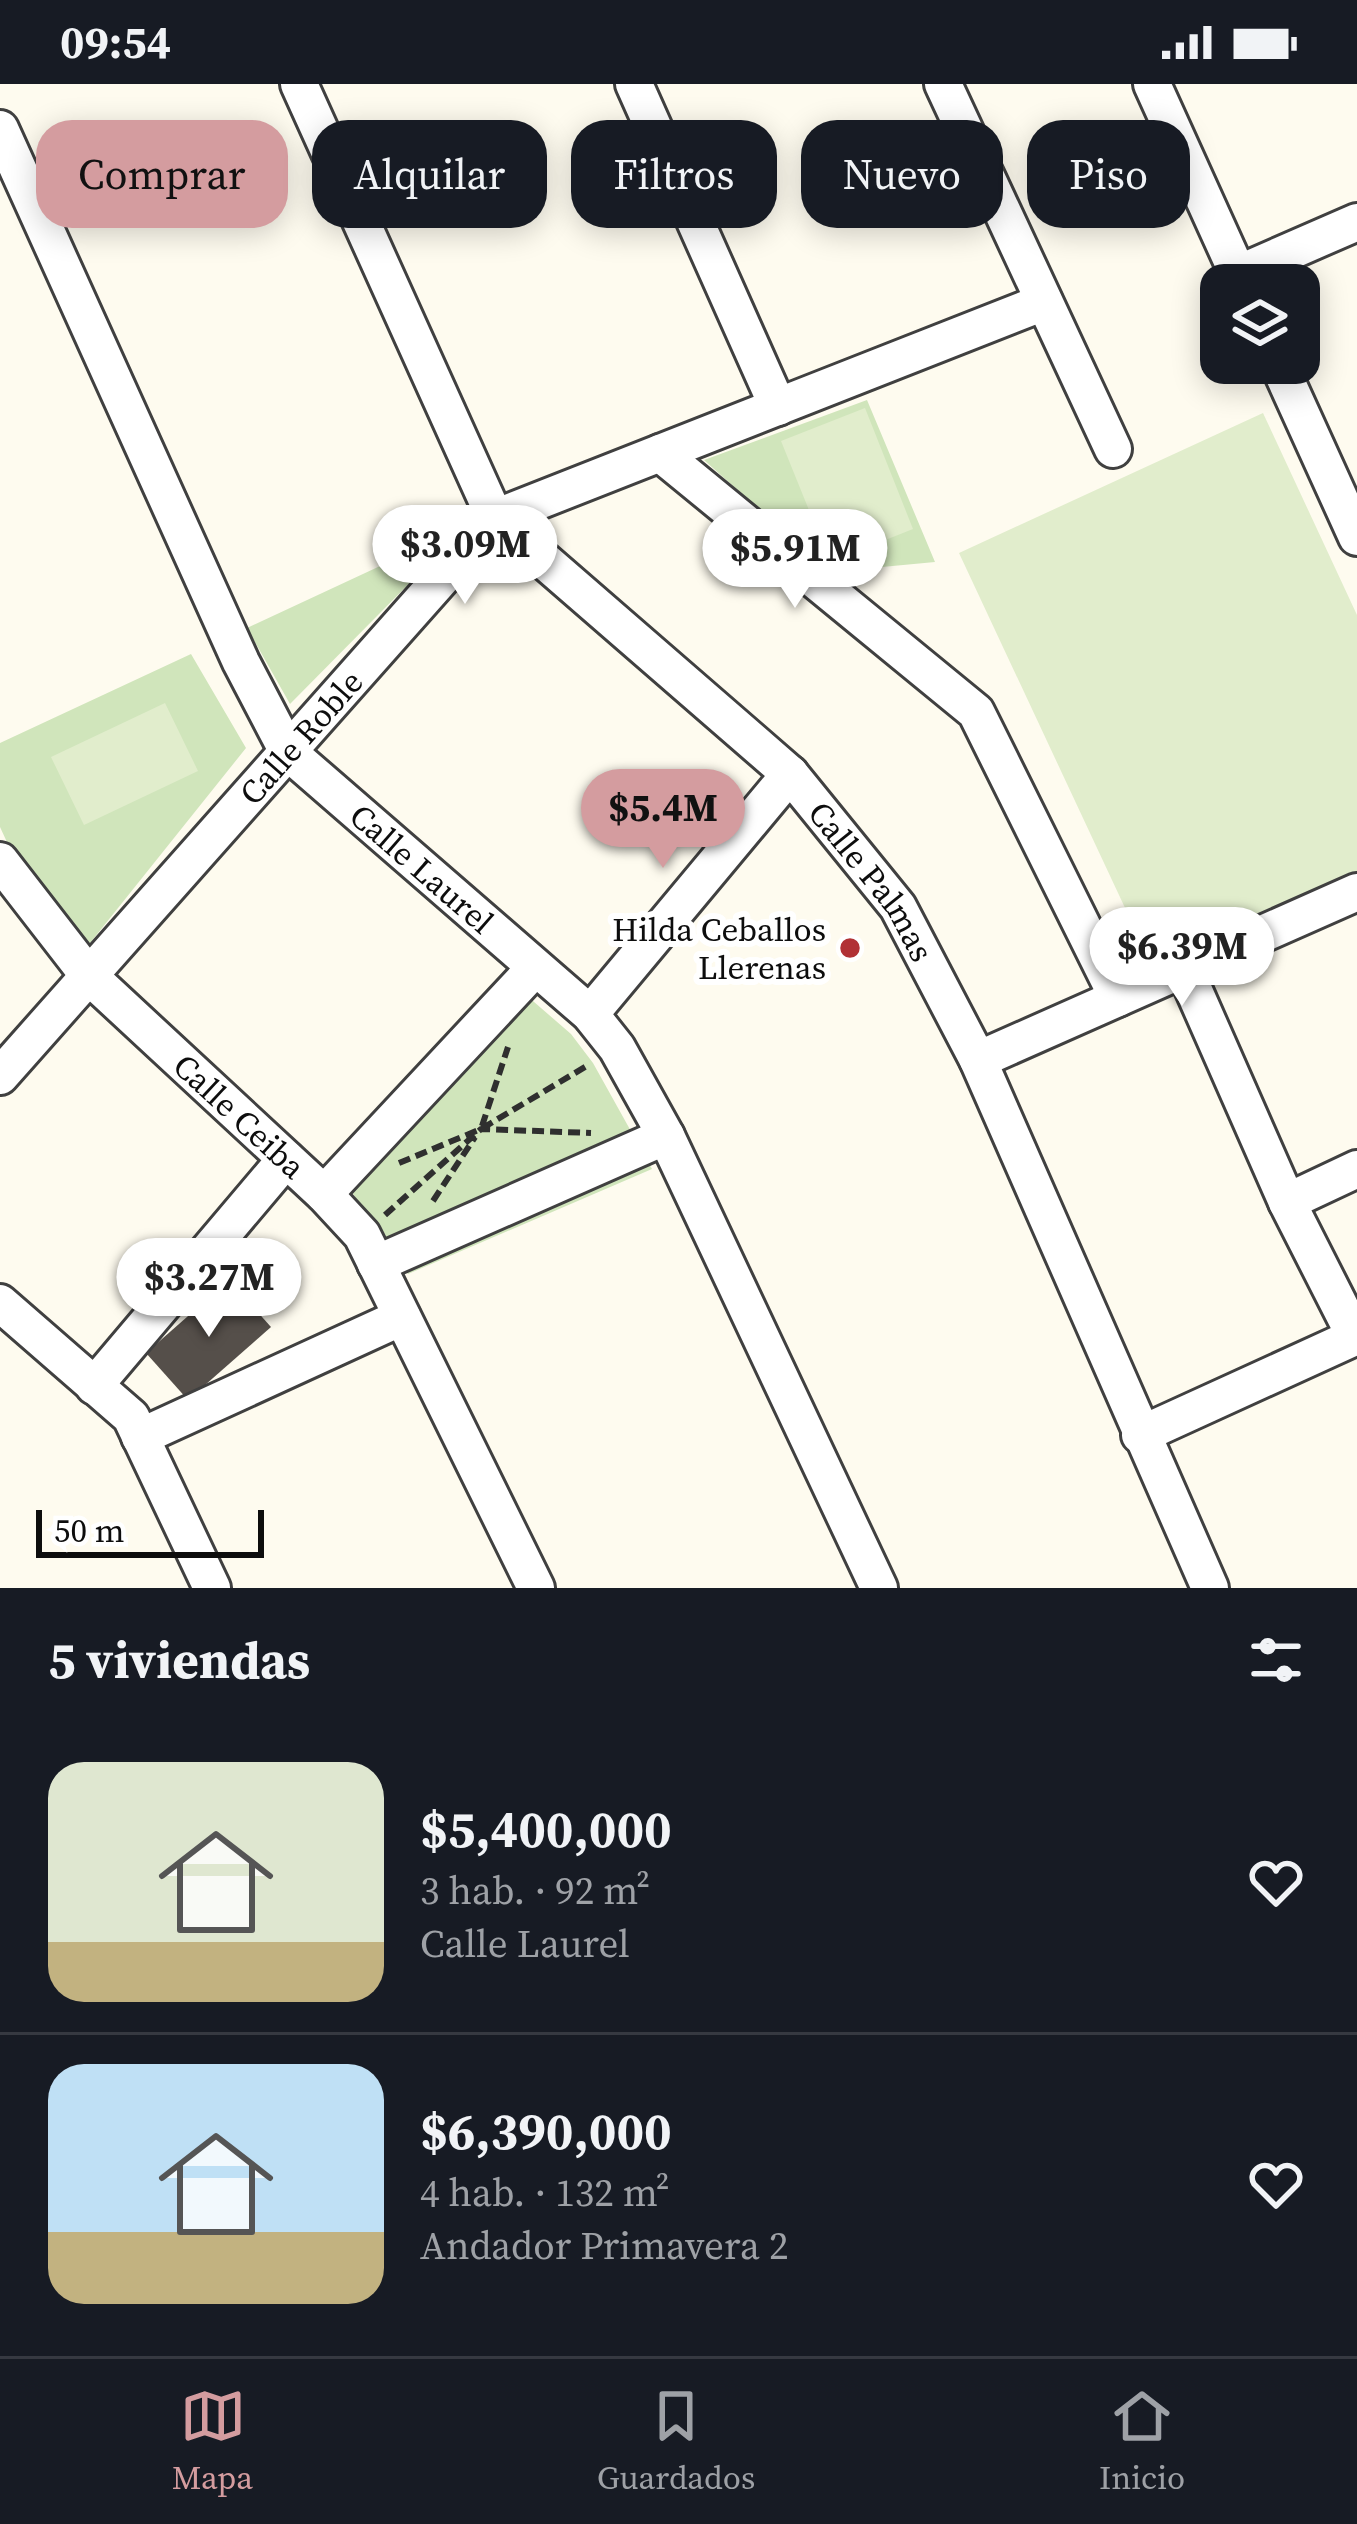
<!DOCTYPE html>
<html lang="es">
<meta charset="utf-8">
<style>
:root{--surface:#171b24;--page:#20242c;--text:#f1f3f6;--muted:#9ea1a6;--line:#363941;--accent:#d49c9f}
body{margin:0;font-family:"Source Serif 4",serif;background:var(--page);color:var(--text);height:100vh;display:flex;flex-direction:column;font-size:45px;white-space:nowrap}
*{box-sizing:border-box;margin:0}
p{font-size:39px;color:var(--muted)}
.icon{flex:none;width:66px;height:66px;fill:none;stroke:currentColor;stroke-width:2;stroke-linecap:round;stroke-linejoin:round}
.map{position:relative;height:1504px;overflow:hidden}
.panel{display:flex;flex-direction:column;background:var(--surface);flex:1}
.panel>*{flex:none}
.hud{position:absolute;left:36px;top:36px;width:1287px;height:108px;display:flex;gap:24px}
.buttons{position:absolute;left:1200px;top:180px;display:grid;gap:24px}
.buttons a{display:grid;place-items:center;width:120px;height:120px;border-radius:24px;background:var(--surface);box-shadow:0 6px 30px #0003;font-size:60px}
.scale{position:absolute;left:36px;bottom:30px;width:228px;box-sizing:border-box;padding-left:12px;border:6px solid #0d0d0d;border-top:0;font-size:33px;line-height:42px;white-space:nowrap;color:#0d0d0d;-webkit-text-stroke:9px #fff;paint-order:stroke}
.price{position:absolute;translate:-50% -102px;padding:0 27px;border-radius:42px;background:#fff;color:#222;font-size:39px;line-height:78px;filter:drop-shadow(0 3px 6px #0008)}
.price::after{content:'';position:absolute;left:50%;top:72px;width:36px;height:27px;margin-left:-18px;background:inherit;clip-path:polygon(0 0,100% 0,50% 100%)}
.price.current{background:var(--accent);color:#111}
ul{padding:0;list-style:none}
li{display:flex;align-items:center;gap:36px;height:300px;padding:0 48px}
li+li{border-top:3px solid var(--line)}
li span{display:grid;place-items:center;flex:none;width:336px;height:240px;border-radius:36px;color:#555}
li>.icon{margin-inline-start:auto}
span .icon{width:144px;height:144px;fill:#fffc;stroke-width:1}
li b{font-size:51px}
h2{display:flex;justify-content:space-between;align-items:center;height:144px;padding:0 48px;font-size:51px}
.tag{padding:0 42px;border-radius:36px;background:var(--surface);box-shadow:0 6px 30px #0003;font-size:42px;line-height:108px}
.tag.current{background:var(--accent);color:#111}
.status{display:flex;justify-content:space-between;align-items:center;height:84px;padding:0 60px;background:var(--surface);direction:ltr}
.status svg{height:33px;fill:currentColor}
.dock{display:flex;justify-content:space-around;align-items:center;height:168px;border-top:3px solid var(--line);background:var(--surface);font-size:33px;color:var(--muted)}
.dock a{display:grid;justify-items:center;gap:6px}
.dock .current{color:var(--accent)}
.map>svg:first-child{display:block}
</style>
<div class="status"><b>09:54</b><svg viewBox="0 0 49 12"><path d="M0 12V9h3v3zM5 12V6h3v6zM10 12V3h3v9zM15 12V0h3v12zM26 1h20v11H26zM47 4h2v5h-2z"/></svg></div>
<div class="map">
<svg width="1357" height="1504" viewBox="0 0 1357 1504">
<rect width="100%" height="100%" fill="#fefbef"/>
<path fill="#d0e5bb" d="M867 316 935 478 829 488 704 376Z
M466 442 290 620 247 544Z
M191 570 246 664 86 864 12 769 0 743V659Z
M526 911 571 950 593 979 652 1085 408 1190 347 1101Z"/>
<path fill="#e1edcc" d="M865 324 913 445 830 478 781 357Z
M1263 329 1357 531V795L1155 888 959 469Z
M165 619 198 687 84 741 51 673Z"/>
<path fill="#554f4a" d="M229 1196 271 1243 188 1316 146 1269Z"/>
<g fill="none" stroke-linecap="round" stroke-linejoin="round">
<defs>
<g id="street">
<path id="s1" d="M299 0 495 434 790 690 898 823 978 976 1210 1504"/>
<path d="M634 0 778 323"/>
<path d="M943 0 1113 365"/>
<path d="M1152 0 1243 201"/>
<path id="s2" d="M0 45 241 578 288 668 590 930 617 964 666 1052 879 1504"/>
<path d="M1238 190 1357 138"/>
<path d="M1278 279 1357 453"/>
<path d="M660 369 976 628 1118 914"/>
<path id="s3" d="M0 777 89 892 324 1110 362 1151 536 1504"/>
<path d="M1184 884 1287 1118 1355 1252"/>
<path d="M590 930 790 690"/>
<path d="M978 976 1357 808"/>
<path id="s4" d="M0 992 495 434 1044 218"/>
<path d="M324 1110 535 884"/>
<path d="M1287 1118 1357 1085"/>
<path d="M376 1180 666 1052"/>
<path d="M0 1219 131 1333 212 1504"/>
<path d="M94 1302 286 1075"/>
<path d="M1140 1351 1357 1252"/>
<path d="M140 1353 402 1233"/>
</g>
</defs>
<use href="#street" stroke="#404040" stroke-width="42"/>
<path stroke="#2f2f2f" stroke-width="6" stroke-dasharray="12 6" stroke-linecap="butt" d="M482 1042 508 963
M399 1079 481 1045 590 980
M433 1117 475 1053
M385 1131 481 1045 591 1049"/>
<use href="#street" stroke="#fff" stroke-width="36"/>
</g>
<circle fill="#b13135" stroke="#fff" stroke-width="4.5" cx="850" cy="864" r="12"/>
<g text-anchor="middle" stroke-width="12" stroke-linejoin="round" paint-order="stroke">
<g font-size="33" fill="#0d0d0d" stroke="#fff">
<text dy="12" stroke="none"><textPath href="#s4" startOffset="453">Calle Roble</textPath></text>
<text dy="12" stroke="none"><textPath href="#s2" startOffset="864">Calle Laurel</textPath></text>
<text dy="12" stroke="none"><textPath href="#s1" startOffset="1002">Calle Palmas</textPath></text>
<text dy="12" stroke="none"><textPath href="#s3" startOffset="351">Calle Ceiba</textPath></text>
</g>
<g font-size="33" fill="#0d0d0d" stroke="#fff" text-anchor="end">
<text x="826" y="857">Hilda Ceballos<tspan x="826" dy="38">Llerenas</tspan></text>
</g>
</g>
</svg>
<div class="buttons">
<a><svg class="icon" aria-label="layers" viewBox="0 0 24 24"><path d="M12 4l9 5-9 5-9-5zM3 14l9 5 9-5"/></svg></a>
</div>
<div class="scale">50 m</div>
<b class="price" style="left:465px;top:523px">$3.09M</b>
<b class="price" style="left:795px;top:527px">$5.91M</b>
<b class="price current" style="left:663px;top:787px">$5.4M</b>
<b class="price" style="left:1182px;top:925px">$6.39M</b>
<b class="price" style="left:209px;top:1256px">$3.27M</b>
<div class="hud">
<a class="tag current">Comprar</a>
<a class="tag">Alquilar</a>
<a class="tag">Filtros</a>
<a class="tag">Nuevo</a>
<a class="tag">Piso</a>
</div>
</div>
<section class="panel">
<h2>5 viviendas<svg class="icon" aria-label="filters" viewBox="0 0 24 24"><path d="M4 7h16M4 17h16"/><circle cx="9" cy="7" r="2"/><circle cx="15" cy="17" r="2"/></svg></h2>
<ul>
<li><span style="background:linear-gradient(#dfe7d0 75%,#c2b280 0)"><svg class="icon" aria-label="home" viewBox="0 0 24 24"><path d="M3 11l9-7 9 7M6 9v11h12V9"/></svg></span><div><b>$5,400,000</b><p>3 hab. · 92 m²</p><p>Calle Laurel</p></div><svg class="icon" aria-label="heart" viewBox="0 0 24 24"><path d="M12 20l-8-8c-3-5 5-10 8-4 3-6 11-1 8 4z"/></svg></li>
<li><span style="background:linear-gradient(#bfe0f5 70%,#c2b280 0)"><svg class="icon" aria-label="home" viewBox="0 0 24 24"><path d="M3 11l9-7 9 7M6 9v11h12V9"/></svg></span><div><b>$6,390,000</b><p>4 hab. · 132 m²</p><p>Andador Primavera 2</p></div><svg class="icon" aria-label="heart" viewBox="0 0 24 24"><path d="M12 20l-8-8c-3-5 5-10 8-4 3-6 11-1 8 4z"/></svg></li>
</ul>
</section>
<nav class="dock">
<a class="current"><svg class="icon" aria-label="map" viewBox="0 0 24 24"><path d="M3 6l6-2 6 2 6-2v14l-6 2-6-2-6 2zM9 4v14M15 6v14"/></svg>Mapa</a>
<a><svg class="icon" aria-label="saved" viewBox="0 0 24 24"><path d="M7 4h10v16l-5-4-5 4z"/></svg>Guardados</a>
<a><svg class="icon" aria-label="home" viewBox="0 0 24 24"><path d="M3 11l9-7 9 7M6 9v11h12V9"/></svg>Inicio</a>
</nav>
